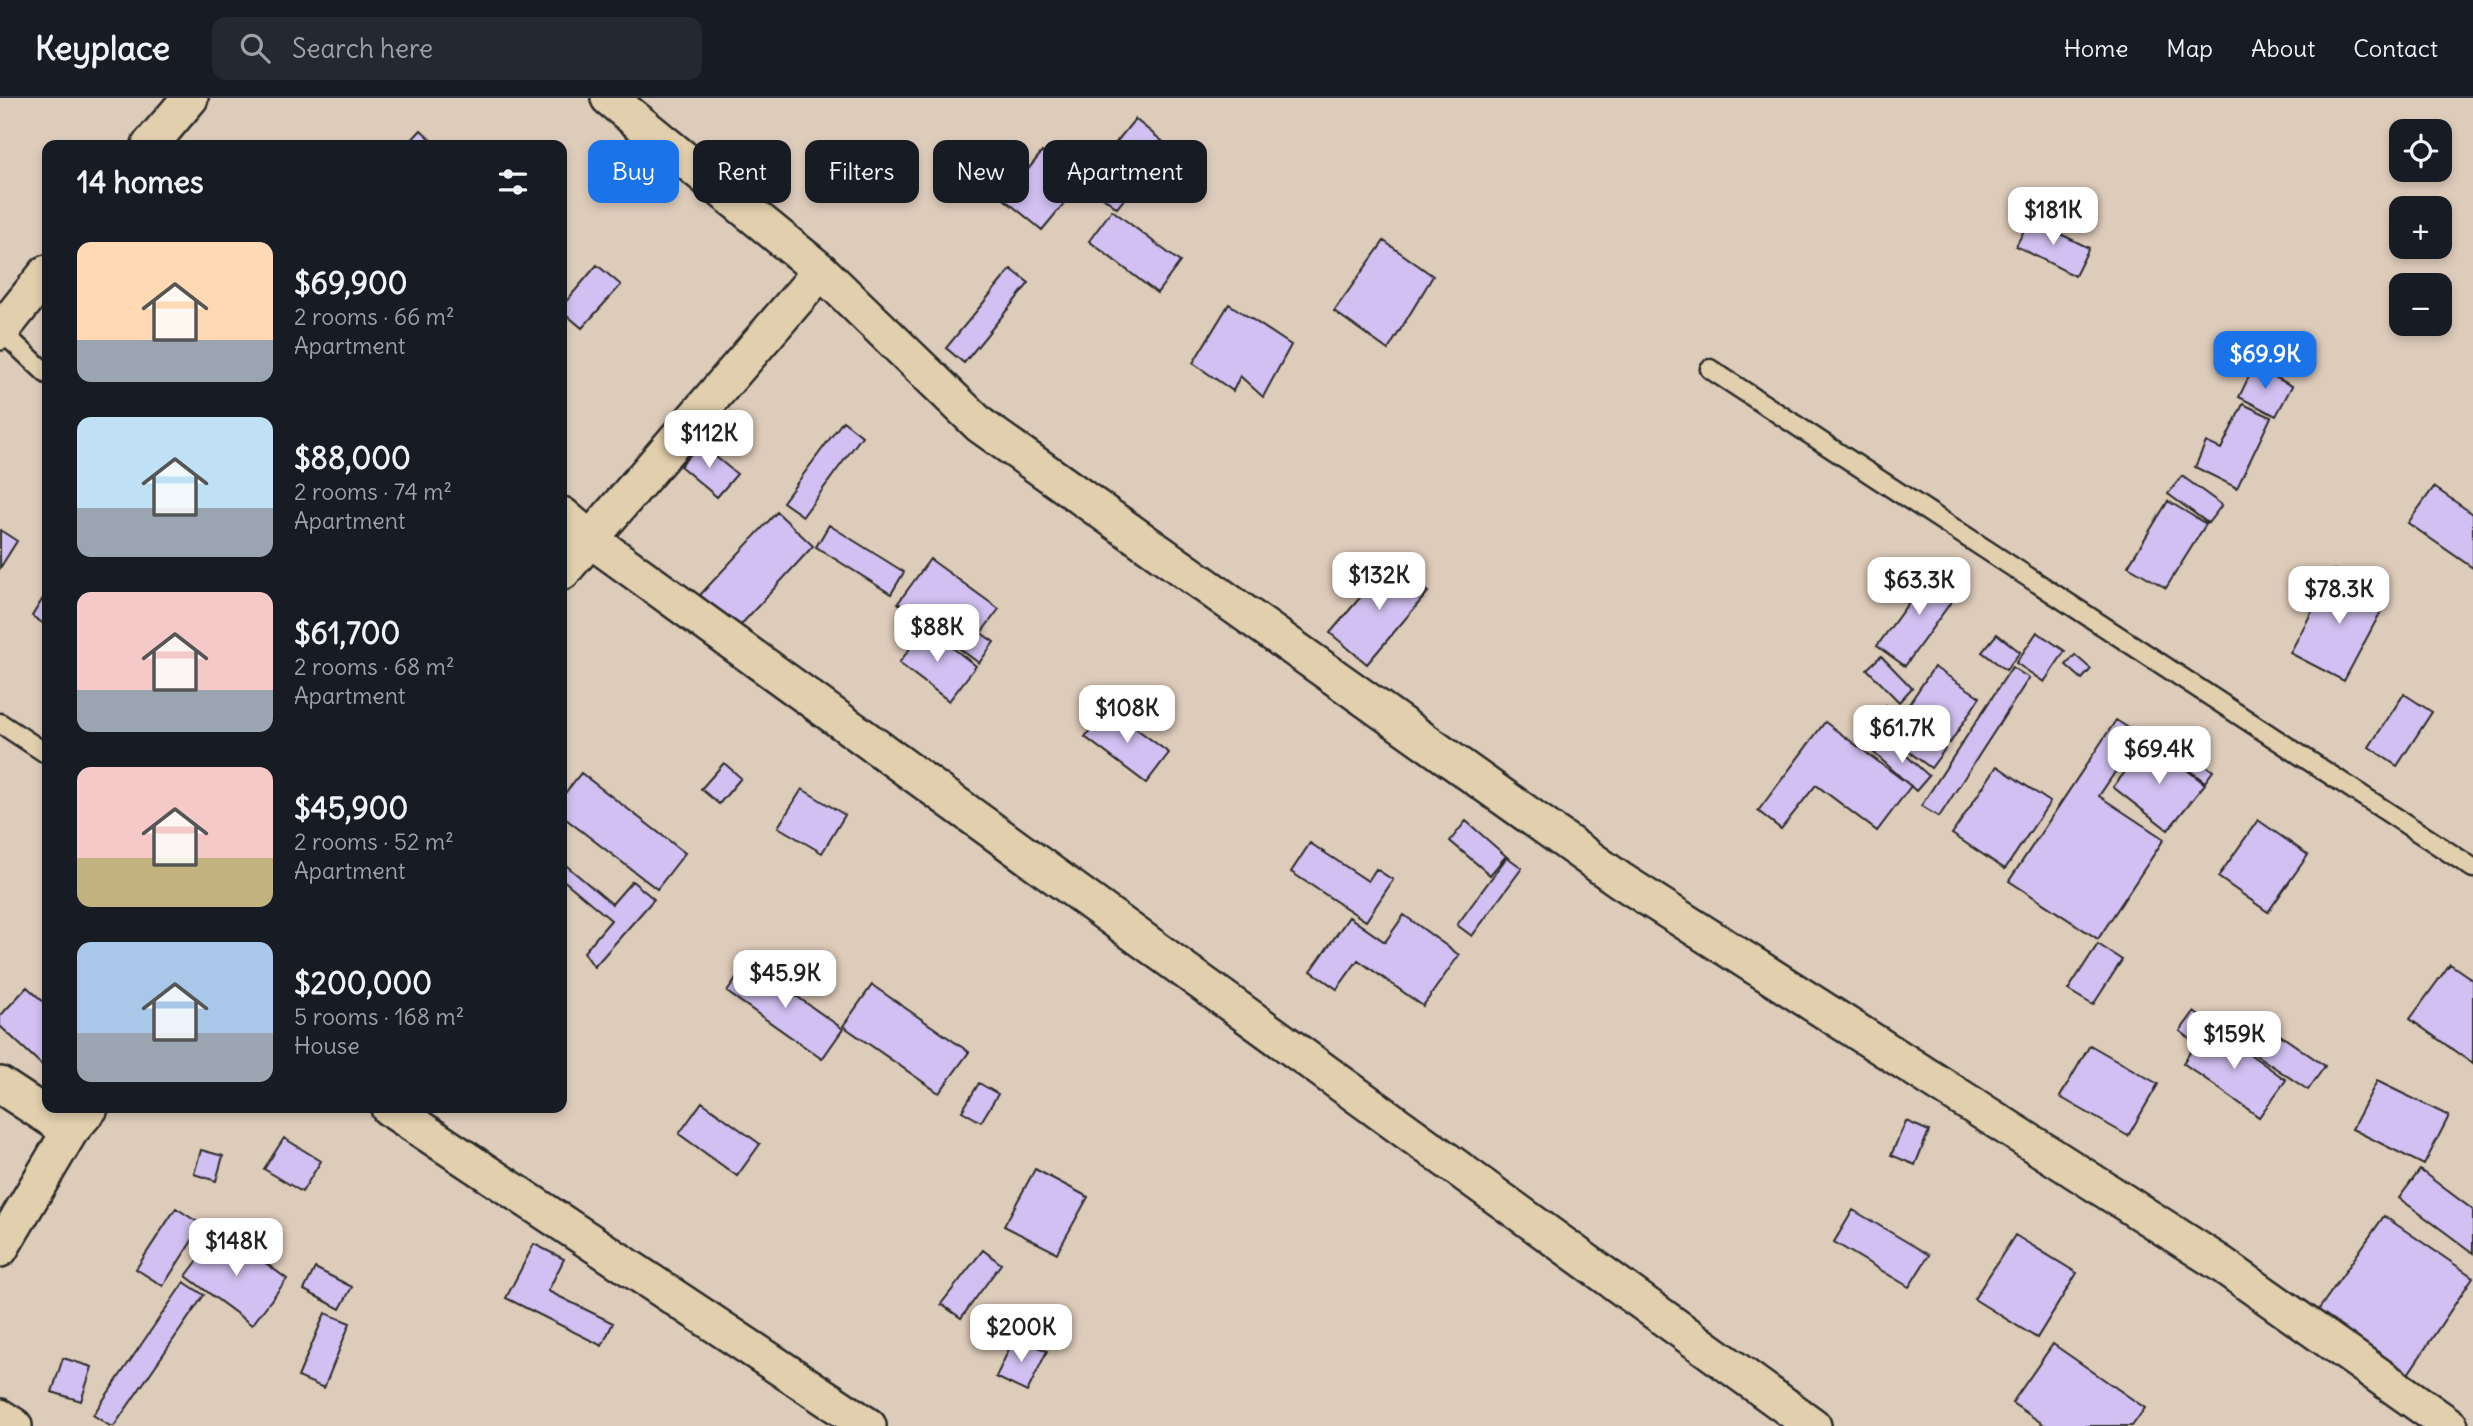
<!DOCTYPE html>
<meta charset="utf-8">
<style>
:root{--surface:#171b24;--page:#242831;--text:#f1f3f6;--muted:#9ea1a6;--line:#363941;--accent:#1a73e8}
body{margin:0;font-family:Delius,sans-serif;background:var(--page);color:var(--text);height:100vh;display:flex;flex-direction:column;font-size:26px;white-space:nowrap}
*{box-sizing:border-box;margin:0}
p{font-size:23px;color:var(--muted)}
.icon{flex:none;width:38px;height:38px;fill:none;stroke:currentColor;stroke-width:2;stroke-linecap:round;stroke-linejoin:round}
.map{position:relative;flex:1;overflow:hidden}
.details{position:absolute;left:42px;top:42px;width:525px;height:973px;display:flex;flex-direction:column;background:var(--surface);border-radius:14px;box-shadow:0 4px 10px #0003}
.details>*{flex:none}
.top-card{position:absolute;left:588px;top:42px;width:665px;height:63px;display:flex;gap:14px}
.buttons{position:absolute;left:2389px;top:21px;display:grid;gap:14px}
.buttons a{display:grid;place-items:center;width:63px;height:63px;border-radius:14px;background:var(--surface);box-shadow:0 4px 10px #0003;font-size:35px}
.price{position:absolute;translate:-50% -60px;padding:0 16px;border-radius:14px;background:#fff;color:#222;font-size:23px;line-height:46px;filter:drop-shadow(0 2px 4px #0008)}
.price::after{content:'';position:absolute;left:50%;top:42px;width:21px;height:16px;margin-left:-10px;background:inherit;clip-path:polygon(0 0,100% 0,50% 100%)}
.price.on{background:var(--accent);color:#fff}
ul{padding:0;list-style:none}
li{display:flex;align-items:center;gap:21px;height:175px;padding:0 35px}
li span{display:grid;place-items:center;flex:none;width:196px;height:140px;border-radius:14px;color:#555}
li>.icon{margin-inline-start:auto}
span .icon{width:84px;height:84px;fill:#fffc;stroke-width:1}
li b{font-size:30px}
h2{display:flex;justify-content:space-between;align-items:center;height:84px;padding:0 35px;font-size:30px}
.tag{padding:0 24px;border-radius:14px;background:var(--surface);box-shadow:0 4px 10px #0003;font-size:24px;line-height:63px}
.tag.on{background:var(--accent);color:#fff}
header{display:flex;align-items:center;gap:42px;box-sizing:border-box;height:98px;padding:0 35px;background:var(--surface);border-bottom:2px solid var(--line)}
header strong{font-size:33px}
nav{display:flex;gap:38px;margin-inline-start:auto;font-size:24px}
.search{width:490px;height:63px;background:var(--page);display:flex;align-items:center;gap:18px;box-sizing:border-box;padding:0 24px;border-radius:14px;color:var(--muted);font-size:26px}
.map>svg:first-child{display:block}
</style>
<header>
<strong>Keyplace</strong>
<div class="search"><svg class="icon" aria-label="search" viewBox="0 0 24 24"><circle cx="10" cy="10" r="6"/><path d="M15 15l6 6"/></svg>Search here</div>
<nav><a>Home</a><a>Map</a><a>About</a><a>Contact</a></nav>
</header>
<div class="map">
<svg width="2473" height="1328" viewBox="0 0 2473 1328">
<rect width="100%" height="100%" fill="#deccbb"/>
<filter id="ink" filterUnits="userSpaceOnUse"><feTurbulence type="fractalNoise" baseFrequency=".0143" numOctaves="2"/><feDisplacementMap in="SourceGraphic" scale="14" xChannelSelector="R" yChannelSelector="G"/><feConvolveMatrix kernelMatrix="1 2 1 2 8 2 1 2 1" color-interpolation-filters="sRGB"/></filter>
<g filter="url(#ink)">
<path fill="#d1c0f1" stroke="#2b2b2b" stroke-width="2" d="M1135 21 1167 47 1117 110 1084 84Z
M421 32 437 47H407Z
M1042 54 1081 85 1042 132 1004 101Z
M1112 112 1180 164 1157 195 1089 143Z
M2030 121 2089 150 2075 178 2016 148Z
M1384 143 1433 178 1388 252 1334 213Z
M597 167 621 187 582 230 562 213V208Z
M1011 171 1029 185 964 265 946 250Z
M1229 206 1291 247 1263 299 1240 278 1233 293 1193 265Z
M2254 268 2292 288 2276 318 2239 299Z
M2243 306 2271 319 2237 390 2195 369 2206 344 2221 351Z
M843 323 862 338 803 418 783 404Z
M700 346 737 376 717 399 680 368Z
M2182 378 2222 407 2208 425 2168 396Z
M2434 389 2473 416V470L2408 425Z
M2168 403 2206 426 2166 490 2128 468Z
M777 414 813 448 737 531 700 497Z
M829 427 904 474 891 496 816 449Z
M0 432 17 443 0 470Z
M930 461 999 511 981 535 994 544 979 565 898 505Z
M1391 463 1428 494 1367 566 1330 535Z
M1934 470 1961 490 1905 568 1877 548Z
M2334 472 2388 500 2344 583 2290 555Z
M47 494V528L32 518Z
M926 529 976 568 949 603 899 565Z
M2037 534 2065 553 2044 584 2016 565Z
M1997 536 2020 554 2006 572 1982 554Z
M2075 557 2091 571 2082 581 2066 567Z
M1881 558 1912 590 1899 604 1867 571Z
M1934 569 1980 599 1950 645 1903 615Z
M2012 569 2029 580 1939 719 1921 708Z
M2404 596 2432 614 2397 668 2369 649Z
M1886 607 1945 651 1931 670 1871 626Z
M1107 609 1169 655 1146 685 1085 639Z
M2116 622 2140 637 2099 698 2164 741 2098 841 2009 783Z
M1825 624 1911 688 1877 733 1816 687 1781 731 1758 713Z
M1888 641 1929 678 1916 693 1874 655Z
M2150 643 2205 686 2168 732 2113 689Z
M2186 653 2213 673 2205 684 2178 664Z
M724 665 741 680 719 706 701 691Z
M1997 668 2050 704 2005 771 1952 736Z
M581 675 685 755 657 791 562 718V699Z
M802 691 845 717 822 755 778 729Z
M2258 722 2308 757 2268 814 2218 779Z
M1466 723 1506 758 1490 777 1450 743Z
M1310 745 1368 783 1376 771 1393 782 1366 823 1291 774Z
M1507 759 1522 770 1472 838 1457 827Z
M562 764 612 806 632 783 654 801 594 869 584 854 611 822 562 781Z
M1404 817 1459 857 1423 908 1358 862 1337 891 1311 873 1349 819 1385 844Z
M2098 846 2122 862 2093 907 2068 892Z
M748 864 843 931 822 961 727 894Z
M2450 866 2473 882V966L2410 921Z
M872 887 969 954 939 995 843 928Z
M27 889 47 907V964L43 968 0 928V918Z
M2194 914 2207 924 2193 943 2180 933Z
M2209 927 2286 982 2259 1019 2183 965Z
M2270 930 2325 968 2308 992 2253 955Z
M2090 947 2158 986 2128 1038 2060 999Z
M2377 983 2449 1018 2424 1067 2352 1031Z
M979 985 998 996 981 1024 962 1013Z
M702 1004 760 1046 737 1078 679 1036Z
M1906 1023 1929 1033 1915 1067 1891 1057Z
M284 1040 321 1063 302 1094 264 1071Z
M201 1052 223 1058 216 1083 194 1076Z
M1035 1071 1088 1099 1057 1155 1004 1128Z
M2420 1072 2473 1112V1155L2399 1100Z
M176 1110 202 1127 163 1188 136 1171Z
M1853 1112 1929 1157 1909 1189 1834 1144Z
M2384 1118 2473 1179 2408 1276 2317 1214Z
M221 1132 287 1181 252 1227 186 1178Z
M2015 1137 2077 1175 2037 1240 1974 1201Z
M534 1146 564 1161 548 1193 613 1225 602 1248 506 1200Z
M983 1152 1001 1166 961 1220 941 1206Z
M315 1170 352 1189 340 1211 304 1192Z
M184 1184 204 1197 114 1328H110L93 1317Z
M325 1215 350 1225 324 1290 298 1279Z
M1015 1238 1047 1253 1027 1294 996 1279Z
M2053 1246 2145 1310 2132 1328H2046L2012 1305Z
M63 1260 92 1269 81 1303 52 1294Z"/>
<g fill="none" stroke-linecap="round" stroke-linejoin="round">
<defs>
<path id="lane" d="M1 233 47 276
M1710 271 2473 770
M0 625 47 656"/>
<path id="street" d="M609 0 821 173 980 327 1620 782 2221 1166 2450 1328
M150 47 190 0
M0 234 47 175
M562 417 590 441 1813 1328
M562 474 821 173
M0 987 70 1033
M389 1010 868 1328
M0 1151 70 1033 90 1010
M0 1319 14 1328"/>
</defs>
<use href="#lane" stroke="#2b2b2b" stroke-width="23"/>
<use href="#street" stroke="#2b2b2b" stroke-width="40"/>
<use href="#lane" stroke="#e1cfad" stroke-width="18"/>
<use href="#street" stroke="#e1cfad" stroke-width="35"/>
</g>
</g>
</svg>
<div class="buttons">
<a><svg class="icon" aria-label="locate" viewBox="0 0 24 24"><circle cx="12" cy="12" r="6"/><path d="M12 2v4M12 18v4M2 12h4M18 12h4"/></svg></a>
<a>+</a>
<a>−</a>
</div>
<b class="price" style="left:2053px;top:149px">$181K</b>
<b class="price on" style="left:2265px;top:293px">$69.9K</b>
<b class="price" style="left:709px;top:372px">$112K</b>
<b class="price" style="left:1379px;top:514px">$132K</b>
<b class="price" style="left:1919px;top:519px">$63.3K</b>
<b class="price" style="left:2339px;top:528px">$78.3K</b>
<b class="price" style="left:937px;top:566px">$88K</b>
<b class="price" style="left:1127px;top:647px">$108K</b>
<b class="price" style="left:1902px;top:667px">$61.7K</b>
<b class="price" style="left:2159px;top:688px">$69.4K</b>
<b class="price" style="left:785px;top:912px">$45.9K</b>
<b class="price" style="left:2234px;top:973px">$159K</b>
<b class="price" style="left:236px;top:1180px">$148K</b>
<b class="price" style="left:1021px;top:1266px">$200K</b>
<div class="top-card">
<a class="tag on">Buy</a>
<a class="tag">Rent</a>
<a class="tag">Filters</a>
<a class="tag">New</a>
<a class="tag">Apartment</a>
</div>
<section class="details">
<h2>14 homes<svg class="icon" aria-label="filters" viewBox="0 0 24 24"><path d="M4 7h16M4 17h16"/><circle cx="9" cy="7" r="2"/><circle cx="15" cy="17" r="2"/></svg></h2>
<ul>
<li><span style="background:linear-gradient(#ffd9b3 70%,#9aa5b1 0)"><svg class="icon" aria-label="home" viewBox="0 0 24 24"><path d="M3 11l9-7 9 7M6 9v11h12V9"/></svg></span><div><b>$69,900</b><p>2 rooms · 66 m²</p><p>Apartment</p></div></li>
<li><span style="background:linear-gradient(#bfe0f5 65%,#9aa5b1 0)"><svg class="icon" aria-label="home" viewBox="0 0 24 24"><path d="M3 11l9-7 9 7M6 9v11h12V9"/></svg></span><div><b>$88,000</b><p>2 rooms · 74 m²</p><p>Apartment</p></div></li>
<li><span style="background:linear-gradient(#f6c9c9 70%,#9aa5b1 0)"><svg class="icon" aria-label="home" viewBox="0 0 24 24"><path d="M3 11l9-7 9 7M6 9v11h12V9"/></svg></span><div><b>$61,700</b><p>2 rooms · 68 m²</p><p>Apartment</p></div></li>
<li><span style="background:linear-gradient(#f6c9c9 65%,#c2b280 0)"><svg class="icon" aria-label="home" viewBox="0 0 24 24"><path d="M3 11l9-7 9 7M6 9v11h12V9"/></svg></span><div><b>$45,900</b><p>2 rooms · 52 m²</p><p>Apartment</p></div></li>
<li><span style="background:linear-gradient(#a9c7e8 65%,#9aa5b1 0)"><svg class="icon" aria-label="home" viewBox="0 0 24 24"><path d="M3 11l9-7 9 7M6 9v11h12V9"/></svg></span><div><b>$200,000</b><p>5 rooms · 168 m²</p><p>House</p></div></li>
</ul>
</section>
</div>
